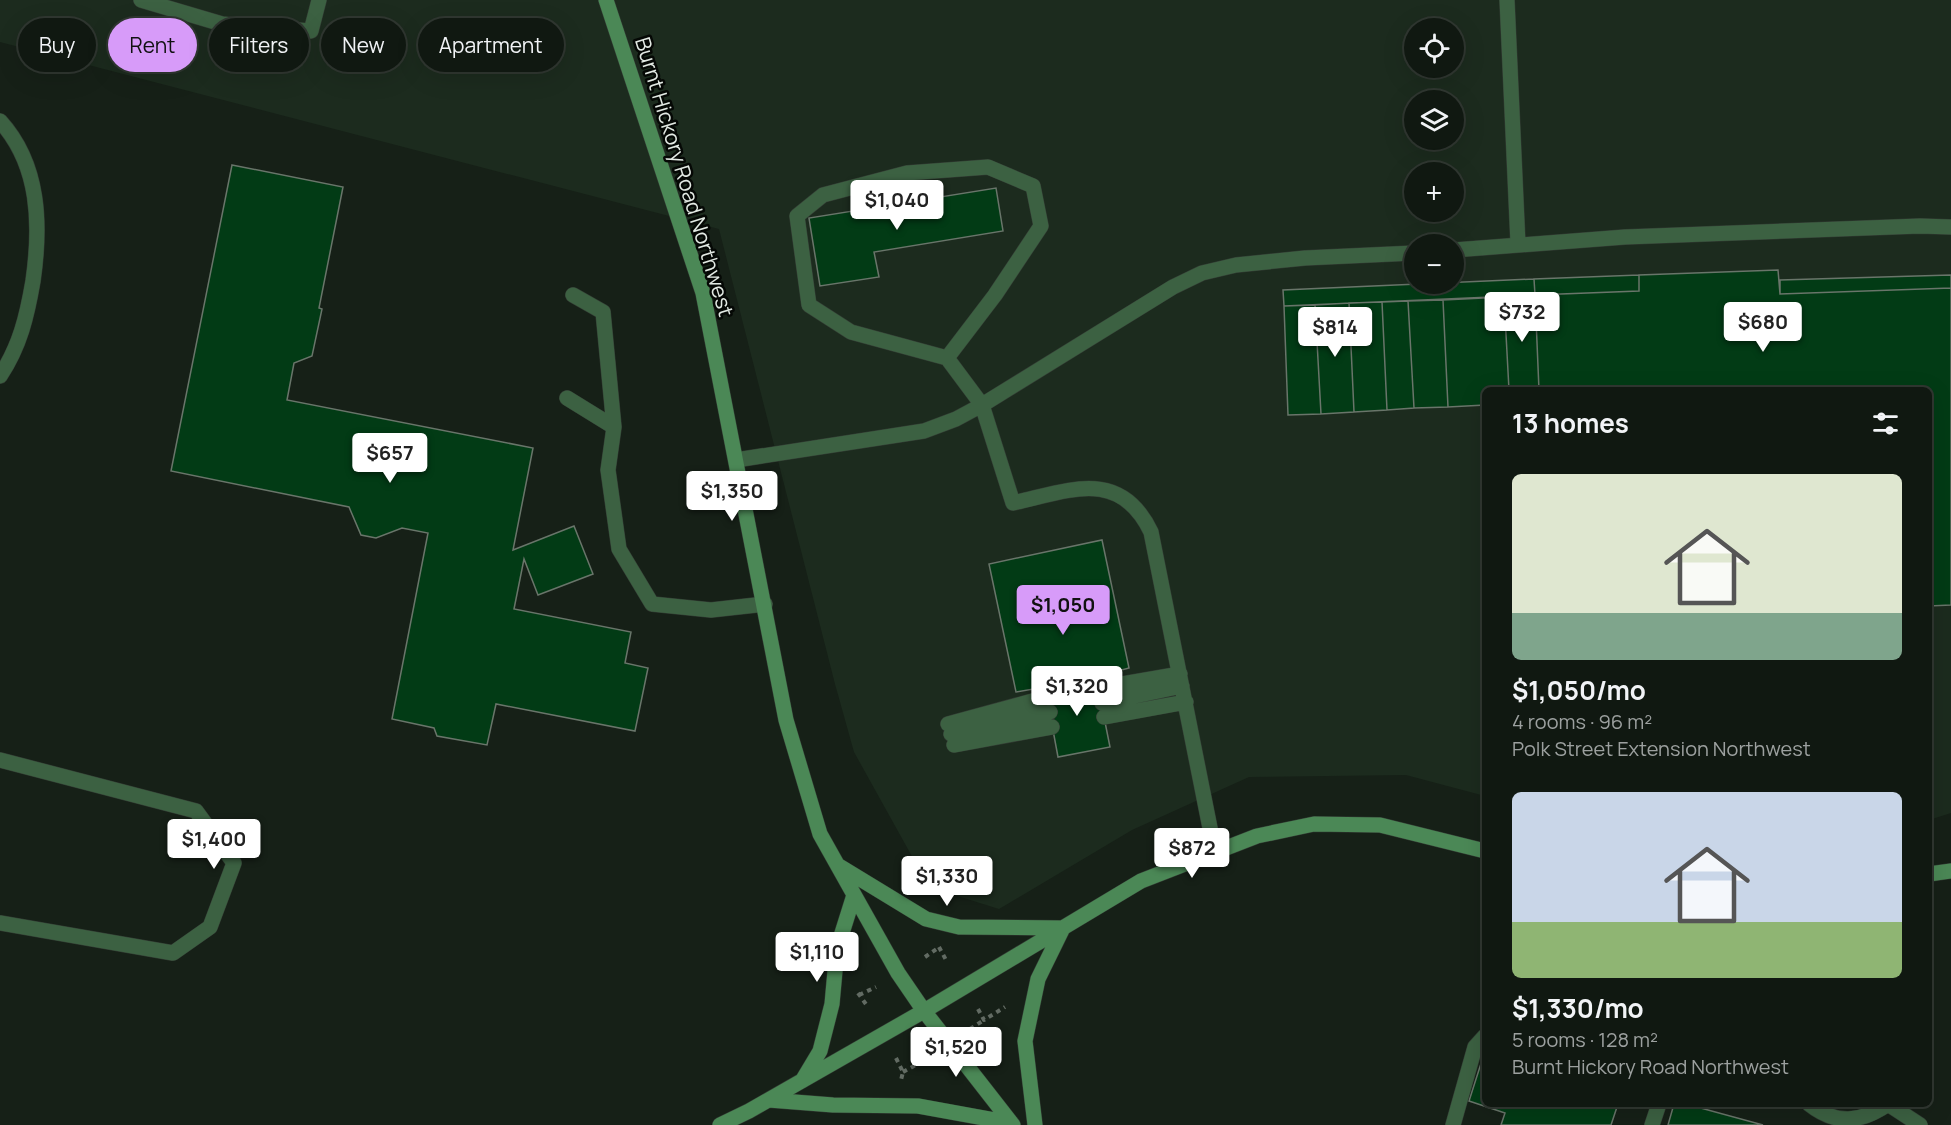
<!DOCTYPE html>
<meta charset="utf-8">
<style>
:root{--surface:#101811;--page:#1e251f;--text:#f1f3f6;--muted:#9ca09f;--line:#303731;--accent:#d79bf9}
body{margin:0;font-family:Manrope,sans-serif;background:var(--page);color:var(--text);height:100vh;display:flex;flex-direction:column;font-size:22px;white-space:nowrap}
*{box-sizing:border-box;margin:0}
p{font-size:20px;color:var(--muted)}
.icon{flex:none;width:33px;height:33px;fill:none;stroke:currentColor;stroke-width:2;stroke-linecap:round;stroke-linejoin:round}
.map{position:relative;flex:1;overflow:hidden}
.panel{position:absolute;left:1482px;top:387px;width:450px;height:720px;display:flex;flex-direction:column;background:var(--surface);border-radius:9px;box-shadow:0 6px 24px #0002,0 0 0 2px var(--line)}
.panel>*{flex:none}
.top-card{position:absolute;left:18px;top:18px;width:570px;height:54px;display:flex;gap:12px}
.controls{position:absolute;left:1404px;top:18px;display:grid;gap:12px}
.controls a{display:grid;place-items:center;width:60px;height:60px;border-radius:50%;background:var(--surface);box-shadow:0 6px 24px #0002,0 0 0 2px var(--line);font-size:30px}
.price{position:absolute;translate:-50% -51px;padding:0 14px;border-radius:6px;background:#fff;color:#222;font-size:20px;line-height:39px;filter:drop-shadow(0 2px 3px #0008)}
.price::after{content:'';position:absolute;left:50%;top:36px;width:18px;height:14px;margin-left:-9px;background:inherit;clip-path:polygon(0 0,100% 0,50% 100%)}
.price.active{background:var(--accent);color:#111}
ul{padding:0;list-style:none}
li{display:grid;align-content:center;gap:12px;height:318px;padding:0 30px}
li span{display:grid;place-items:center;height:186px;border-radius:9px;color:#555}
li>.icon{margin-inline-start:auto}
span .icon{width:108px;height:108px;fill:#fffc;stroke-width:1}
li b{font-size:26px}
h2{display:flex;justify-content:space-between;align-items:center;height:72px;padding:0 30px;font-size:26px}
.pill{padding:0 21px;border-radius:27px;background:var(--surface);box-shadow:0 6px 24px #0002,0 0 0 2px var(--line);font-size:21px;line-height:54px}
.pill.active{background:var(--accent);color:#111}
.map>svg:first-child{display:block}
</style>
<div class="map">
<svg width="1951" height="1125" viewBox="0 0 1951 1125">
<rect width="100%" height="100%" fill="#162017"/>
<path fill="#1c2b1e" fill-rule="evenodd" d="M0 0H1951V813L1929 820V390H1485V796L1406 775 1249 777 1132 830 999 909 929 887 854 752 835 684 719 229 0 42ZM1414 28H1454V68H1414ZM1414 100H1454V140H1414ZM1414 172H1454V212H1414ZM1414 244H1454V284H1414Z"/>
<path fill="#023b15" stroke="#69756a" stroke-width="1.5" d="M232 165 343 187 319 308 322 309 312 356 294 363 287 400 533 448 513 550 574 526 593 574 538 595 524 559 514 609 631 632 625 663 648 668 635 731 496 704 487 745 437 736 434 728 392 719 428 533 402 528 376 538 361 535 349 507 171 471Z
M996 188 1003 231 874 252 879 277 820 286 809 218Z
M1778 270 1780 294 1951 288V605L1929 606V390H1539L1535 295 1639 291V275Z
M1639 275V291L1535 295 1534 279Z
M1951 275V288L1780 294V280Z
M1534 279 1535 295 1284 306 1283 290Z
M1535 295 1539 390H1509L1504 297Z
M1504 297 1509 390H1485V405L1448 407 1443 300Z
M1443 300 1448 407 1414 408 1408 301Z
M1408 301 1414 408 1387 410 1382 302Z
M1382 302 1387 410 1354 412 1349 303Z
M1349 303 1354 412 1321 414 1315 305Z
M1315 305 1321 414 1288 415 1284 306Z
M1102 540 1129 668 1096 677 1110 747 1058 757 1045 687 1016 692 989 564Z
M1096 677 1110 747 1058 757 1045 687Z
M1485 1051V1104H1618L1611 1125H1501L1505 1113 1469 1101Z
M1674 1104H1686L1763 1125H1668Z"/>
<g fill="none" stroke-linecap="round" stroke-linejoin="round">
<defs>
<path id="lane" d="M141 0 222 24 311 31 319 0
M1507 0 1518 244
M1454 250 1625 237 1920 226 1951 227
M573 295 603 312 614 427 608 470 619 549 652 604 711 610 765 604
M947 358 995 295 1041 226 1033 186 988 167 907 173 823 195 797 216 809 305 851 332 947 358 982 405 1013 503C1068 491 1120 467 1151 532L1215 853
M567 398 614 427
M736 460 924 431 956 419 982 405 1173 287 1202 273 1236 265 1305 258 1414 253
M1099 688 1180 674
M1102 703 1182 686
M1104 717 1186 702
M948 724 1047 697
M951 734 1050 712
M954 745 1052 727
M1809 1104C1835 1125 1861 1123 1888 1104
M1888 1104 1920 1125
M1453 1125 1475 1047 1485 1036
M1652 1125 1659 1104"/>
<path id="street" d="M0 121C40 165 41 225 33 281 27 316 20 346 0 376
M0 760 196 811 234 863 210 927 173 953 0 923"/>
<path id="secondary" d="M606 0 703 293 786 720 820 834 898 973 924 1011 1013 1125
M839 866 926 919 959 927 1063 928 1038 979 1025 1041 1035 1125
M1929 874 1951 871
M802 1081 820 1051 832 1004 837 949 854 895
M769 1100 833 1105 918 1106 1011 1123
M720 1125 749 1111 924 1011 1141 881 1257 836 1314 824 1380 825 1485 851"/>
</defs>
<use href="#lane" stroke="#333c34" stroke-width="16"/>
<use href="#street" stroke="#333c34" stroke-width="16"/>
<use href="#secondary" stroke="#333c34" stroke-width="16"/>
<path stroke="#626b63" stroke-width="4" stroke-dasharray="4.5 4.5" stroke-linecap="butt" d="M939 947 946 960
M925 957 938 948
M858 993 868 1007
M859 995 876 987
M978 1009 984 1020 1005 1007
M970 1029 984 1020
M896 1058 903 1072 901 1080
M903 1072 923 1061"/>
<use href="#lane" stroke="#3c6142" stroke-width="15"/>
<use href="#street" stroke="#3c6142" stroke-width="15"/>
<use href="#secondary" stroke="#4b8856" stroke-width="15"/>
</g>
<g text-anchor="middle" stroke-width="5" stroke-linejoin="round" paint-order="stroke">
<g font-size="21" fill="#e3eae4" stroke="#050805">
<text transform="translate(684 177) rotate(73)" y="7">Burnt Hickory Road Northwest</text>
</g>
</g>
</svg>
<div class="controls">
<a><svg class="icon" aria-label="locate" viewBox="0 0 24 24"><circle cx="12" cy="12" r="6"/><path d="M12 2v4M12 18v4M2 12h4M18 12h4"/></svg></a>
<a><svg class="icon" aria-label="layers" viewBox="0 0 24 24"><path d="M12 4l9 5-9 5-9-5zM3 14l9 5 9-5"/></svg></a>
<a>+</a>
<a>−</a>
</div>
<b class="price" style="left:897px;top:231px">$1,040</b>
<b class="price" style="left:1522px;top:343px">$732</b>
<b class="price" style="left:1763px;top:353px">$680</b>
<b class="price" style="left:1335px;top:358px">$814</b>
<b class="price" style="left:390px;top:484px">$657</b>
<b class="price" style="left:732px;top:522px">$1,350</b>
<b class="price active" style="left:1063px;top:636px">$1,050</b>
<b class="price" style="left:1077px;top:717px">$1,320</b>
<b class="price" style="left:214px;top:870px">$1,400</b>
<b class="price" style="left:1192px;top:879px">$872</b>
<b class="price" style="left:947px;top:907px">$1,330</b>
<b class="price" style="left:817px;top:983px">$1,110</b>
<b class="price" style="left:956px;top:1078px">$1,520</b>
<div class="top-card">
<a class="pill">Buy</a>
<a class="pill active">Rent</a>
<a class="pill">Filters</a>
<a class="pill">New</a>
<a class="pill">Apartment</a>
</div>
<section class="panel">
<h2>13 homes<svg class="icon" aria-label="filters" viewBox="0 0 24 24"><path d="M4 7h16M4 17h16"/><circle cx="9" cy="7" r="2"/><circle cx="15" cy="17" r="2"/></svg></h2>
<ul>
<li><span style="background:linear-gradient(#dfe7d0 75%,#7fa58c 0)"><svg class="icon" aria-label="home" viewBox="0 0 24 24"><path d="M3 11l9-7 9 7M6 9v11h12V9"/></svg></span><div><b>$1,050/mo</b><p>4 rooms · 96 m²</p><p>Polk Street Extension Northwest</p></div></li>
<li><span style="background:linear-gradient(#c9d6e8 70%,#8fb573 0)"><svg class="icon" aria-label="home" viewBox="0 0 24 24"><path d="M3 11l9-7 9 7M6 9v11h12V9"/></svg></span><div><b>$1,330/mo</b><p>5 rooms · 128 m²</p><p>Burnt Hickory Road Northwest</p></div></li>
</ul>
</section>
</div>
